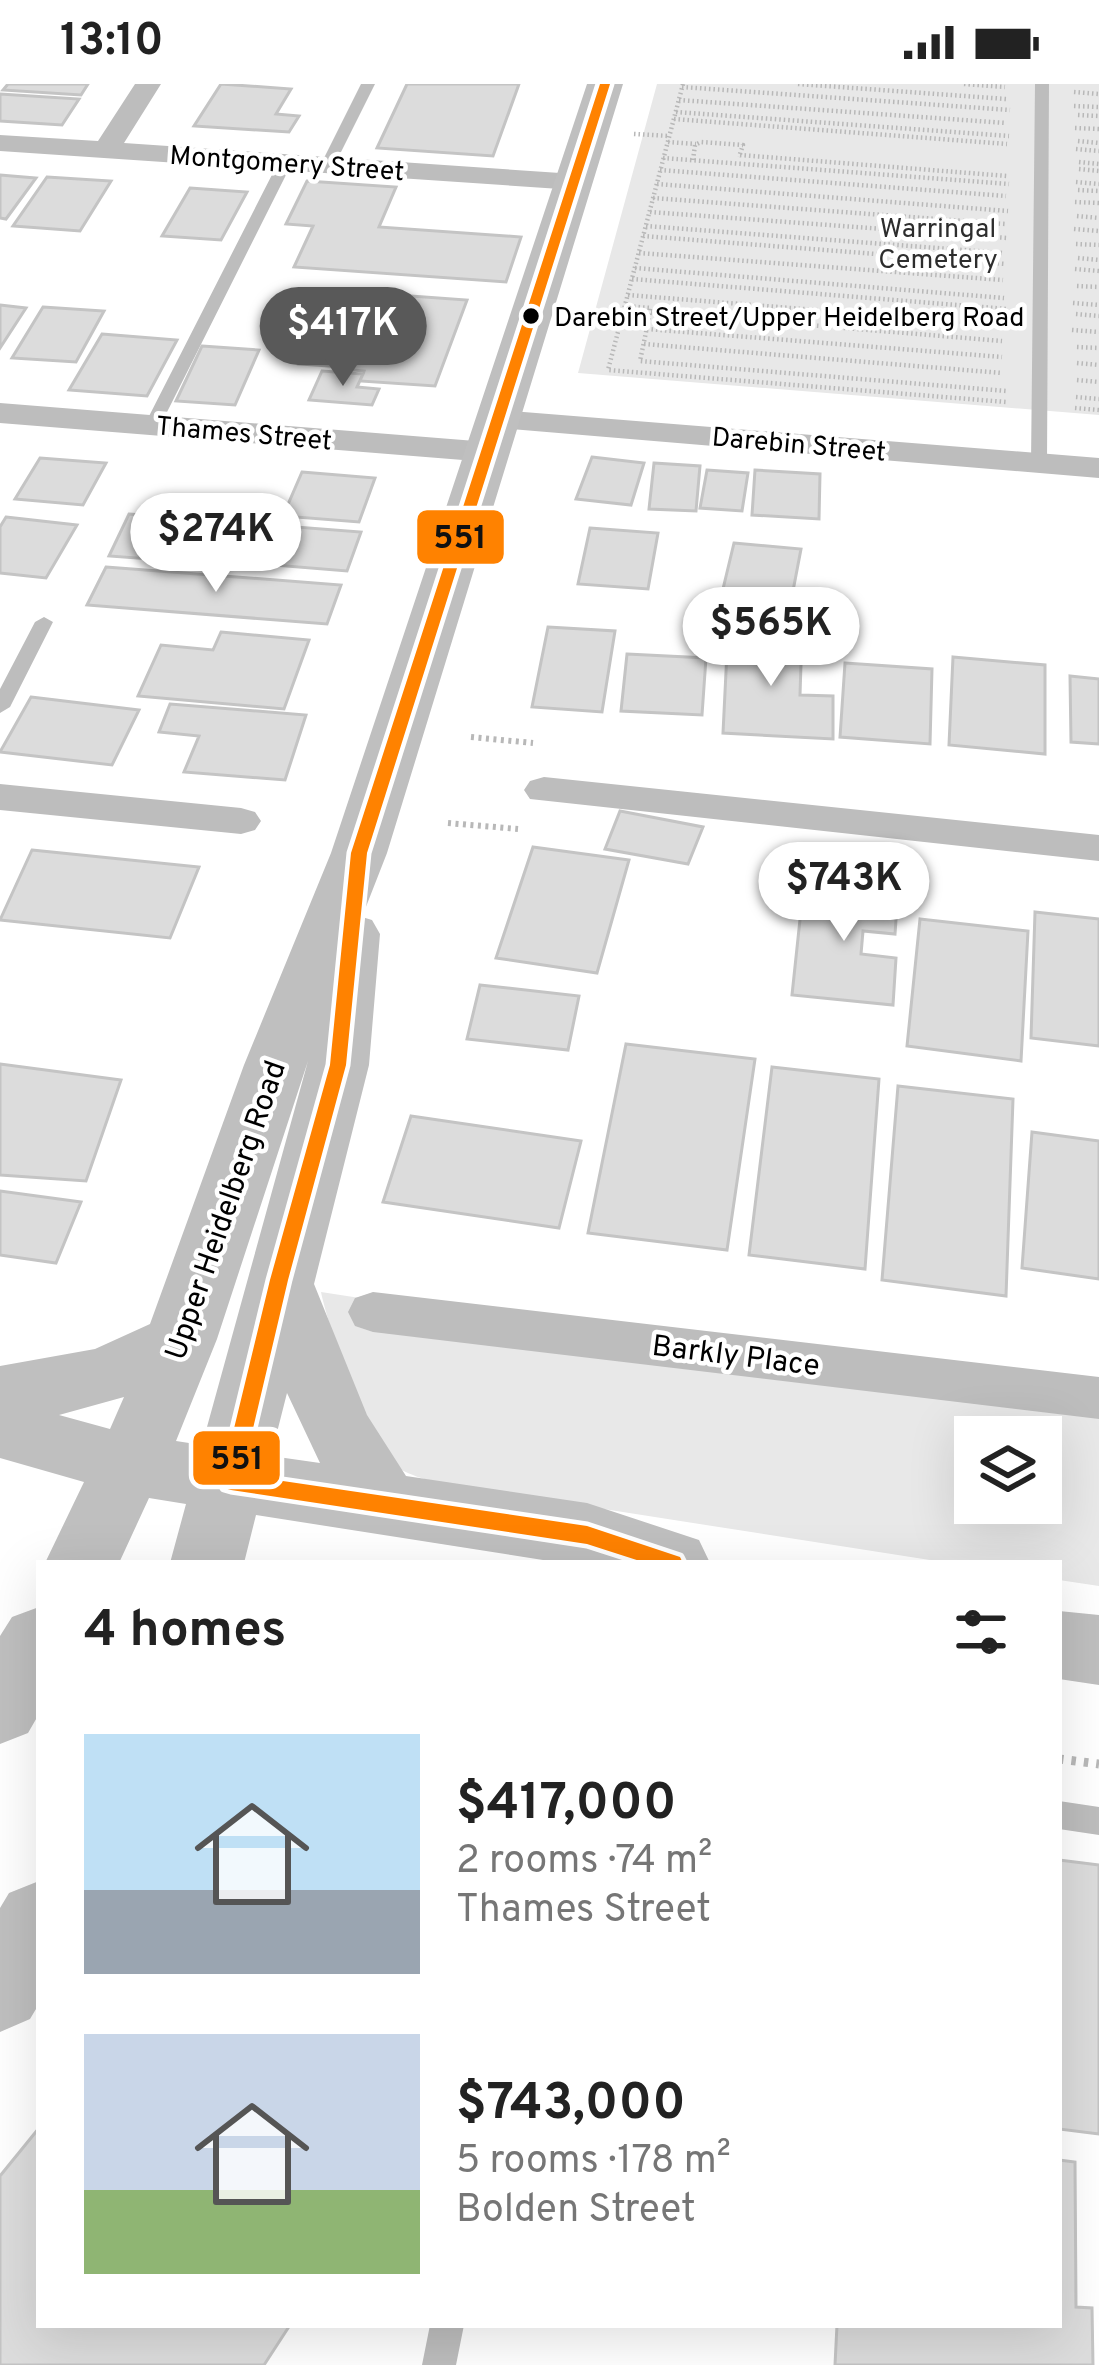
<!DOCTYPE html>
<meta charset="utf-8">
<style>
:root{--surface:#fff;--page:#f2f2f2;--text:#222;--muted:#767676;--accent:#595959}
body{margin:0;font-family:Overpass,sans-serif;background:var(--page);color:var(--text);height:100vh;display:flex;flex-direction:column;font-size:45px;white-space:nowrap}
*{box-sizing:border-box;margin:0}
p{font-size:39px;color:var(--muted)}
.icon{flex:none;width:66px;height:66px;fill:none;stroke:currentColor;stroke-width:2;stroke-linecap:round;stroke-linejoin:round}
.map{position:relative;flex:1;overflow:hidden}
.panel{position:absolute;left:36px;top:1476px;width:1026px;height:768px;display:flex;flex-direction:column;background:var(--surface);border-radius:0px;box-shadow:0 12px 48px #0002}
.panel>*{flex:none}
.controls{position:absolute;left:954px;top:1332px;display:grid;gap:24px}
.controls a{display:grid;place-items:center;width:108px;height:108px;border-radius:0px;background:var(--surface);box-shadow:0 12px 48px #0002;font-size:60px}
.price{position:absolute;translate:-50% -102px;padding:0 27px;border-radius:42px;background:#fff;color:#222;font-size:39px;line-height:78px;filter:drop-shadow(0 3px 6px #0008)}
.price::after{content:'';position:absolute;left:50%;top:72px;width:36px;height:27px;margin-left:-18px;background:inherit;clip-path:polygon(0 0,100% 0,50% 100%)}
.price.current{background:var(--accent);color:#fff}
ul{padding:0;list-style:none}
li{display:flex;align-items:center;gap:36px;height:300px;padding:0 48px}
li span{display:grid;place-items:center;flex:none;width:336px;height:240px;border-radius:0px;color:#555}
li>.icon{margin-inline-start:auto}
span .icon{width:144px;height:144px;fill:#fffc;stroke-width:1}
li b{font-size:51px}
h2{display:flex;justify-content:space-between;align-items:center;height:144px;padding:0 48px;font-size:51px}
.status{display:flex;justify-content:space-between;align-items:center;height:84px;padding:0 60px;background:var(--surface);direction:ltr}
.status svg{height:33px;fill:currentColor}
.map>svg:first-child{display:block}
</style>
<div class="status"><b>13:10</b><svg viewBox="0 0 49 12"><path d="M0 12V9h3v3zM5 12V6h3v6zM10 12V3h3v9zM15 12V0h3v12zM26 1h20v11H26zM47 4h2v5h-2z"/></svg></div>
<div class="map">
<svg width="1099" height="2281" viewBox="0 0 1099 2281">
<rect width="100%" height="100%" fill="#fff"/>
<path fill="#e8e8e8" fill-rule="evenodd" d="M657 0H1099V331L578 289Z
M321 1208 1099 1328V1502L1059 1496V1479H949L450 1401C429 1397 404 1391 388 1376 368 1357 327 1239 321 1208ZM975 1353H1041V1419H975Z"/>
<path fill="#dcdcdc" stroke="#c4c4c4" stroke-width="3" d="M8 0H88L81 11 3 6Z
M221 0 291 5 276 30 299 32 289 48 194 42Z
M407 0H519L493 72 377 64Z
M0 10 79 15 62 41 0 37Z
M0 91 36 94 6 135 0 134Z
M47 93 111 97 80 147 13 142Z
M307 97 396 103 379 143 521 153 506 198 294 183 313 142 286 140Z
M190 104 247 108 221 156 162 152Z
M397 211 467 216 435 302 360 297 364 287 341 285 370 218 393 220Z
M333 220 368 222 342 283 299 280Z
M0 221 26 224 0 264Z
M43 223 104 227 76 278 12 274Z
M102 250 177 256 147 312 69 306Z
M202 262 259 266 235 321 176 317Z
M322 287 363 290 357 303 379 305 372 321 309 316Z
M592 373 644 379 631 421 576 415Z
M40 374 106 379 83 421 15 415Z
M654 379 700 382 696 427 649 425Z
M707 386 748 389 742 427 700 424Z
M755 386 820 390 819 435 752 431Z
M302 388 375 394 359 438 283 432Z
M129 430 361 448 347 487 261 480 266 466 198 461 191 478 109 472Z
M6 433 77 441 46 494 0 489V443Z
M590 444 658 449 648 505 578 500Z
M734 459 801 465 792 512 723 505Z
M106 483 341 501 327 540 87 521Z
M548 543 615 547 602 628 532 623Z
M728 547 802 550 800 611 833 612V655L723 649Z
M221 548 309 556 284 625 138 612 161 561 213 566Z
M627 570 706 574 702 631 621 627Z
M953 573 1045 581V670L949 661Z
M845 579 932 585 930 660 840 653Z
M1070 592 1099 595V660L1071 658Z
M31 613 139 626 112 681 0 668Z
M170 620 306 631 285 696 184 688 199 652 159 648Z
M620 727 703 743 688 780 605 765Z
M533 763 629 776 597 889 496 874Z
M32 766 199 783 170 854 0 836Z
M804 798 898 807 895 850 863 847 861 870 896 874 893 921 792 911Z
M1035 828 1099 835V962L1031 954Z
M920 835 1028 847 1021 977 907 962Z
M480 901 579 912 568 966 467 955Z
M626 960 755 975 727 1166 588 1149Z
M0 980 121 996 86 1097 0 1091Z
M772 983 879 995 865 1185 749 1171Z
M898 1002 1013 1015 1006 1212 882 1196Z
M411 1032 581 1057 559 1144 383 1118Z
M1032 1048 1099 1057V1195L1022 1184Z
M0 1107 81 1118 56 1179 0 1171Z
M1059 1776 1099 1781V2050L1059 2045Z
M39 2044V2241H290L264 2281H0V2092Z
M1059 2076 1075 2078 1076 2223 1092 2224 1093 2281H835L837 2241H1059Z"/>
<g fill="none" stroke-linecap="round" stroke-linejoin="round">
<path stroke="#b8b8b8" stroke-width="4.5" stroke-dasharray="1.5 3" stroke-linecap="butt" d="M683 0 608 286 1006 318
M798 0 1006 15
M964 0 1005 3
M682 3 1010 26
M1074 8 1099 10
M679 16 1006 39
M1074 22 1099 23
M676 28 1009 52
M1078 31 1099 32
M674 35 1007 60
M1075 44 1099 45
M634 50 669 52
M1078 57 1099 59
M668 58 696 60
M1076 65 1099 67
M740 71 1007 92
M663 74 1009 100
M693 76 695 61 701 58 743 61 739 73
M1079 78 1099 80
M1079 85 1099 87
M660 86 1006 112
M1076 98 1099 100
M657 100 1008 127
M1078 106 1099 107
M653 114 1005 140
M1075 118 1099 119
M650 128 1007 154
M1077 132 1099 134
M646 142 1003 169
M1074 145 1099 147
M643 152 1006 180
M1076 160 1099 161
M639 169 1003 196
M1078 174 1099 176
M635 184 1004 214
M1075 185 1099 187
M632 195 1007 225
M1077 202 1099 203
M628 211 1003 241
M1073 219 1099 221
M625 222 651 224 640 277 1007 307
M651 228 1002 257
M1076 230 1099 232
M647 245 1002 273
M1072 246 1099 248
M644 260 1002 289
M1077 263 1099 264
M1077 279 1099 281
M1077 296 1099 298
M1076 313 1099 315
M1075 324 1099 326"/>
<path stroke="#b8b8b8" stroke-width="6" stroke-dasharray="3 4.5" stroke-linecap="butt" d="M471 653 533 659
M448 739 518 745"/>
<path stroke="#b8b8b8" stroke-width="9" stroke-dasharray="4.5 8" stroke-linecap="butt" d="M1059 1675 1099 1680"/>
<path fill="#bdbdbd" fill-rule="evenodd" d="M361 0H375L334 82 322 85 320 82Z
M1035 0H1049L1047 379 1039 384 1031 379Z
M285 75 292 79 160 342 146 345 144 342 278 79Z
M44 533 53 538 10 623 0 629V605L35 538Z
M1059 1717 1099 1723V1751L1059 1745Z
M430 2241H464L456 2281H422Z"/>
<path fill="#bdbdbd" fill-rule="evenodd" d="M135 0H161L124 59 575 90 589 98 575 106 0 67V51L98 57Z
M0 319 488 358 505 368 488 378 0 339Z
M498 326 1099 374V394L486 343 482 336 486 329Z
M544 693 1099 751V777L530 715 524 706 530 697Z
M0 700 241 724 255 728 261 737 255 746 241 750 0 726Z
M373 1208 1099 1293V1335L373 1248 355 1242 348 1228 355 1214Z"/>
<path fill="#bfbfbf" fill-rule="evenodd" d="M587 0H623L387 769 362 833 372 836 380 850 369 981 314 1200 367 1331 406 1392 587 1419 699 1456 710 1479H562L256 1431 244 1479H170L186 1420 149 1414 119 1479H45L84 1398 0 1374V1282L95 1265 150 1240 244 981 331 769ZM308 977 202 1361 176 1357 217 1255ZM287 1309 320 1379 271 1372ZM124 1313 110 1345 59 1331Z
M39 1523V1630L28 1649 0 1660V1552L12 1533Z
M1059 1527 1099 1531V1601L1059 1595Z
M39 1797V1920L30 1935 0 1948V1824L9 1809Z"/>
<defs>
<path id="bus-1" d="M600 0H610L367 769 346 981 288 1196 242 1391 587 1442 680 1473 683 1479H646L587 1460 231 1406 224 1404 221 1398 270 1196 330 981 351 769Z"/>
</defs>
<use href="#bus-1" stroke="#fff" stroke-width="9"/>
<use href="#bus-1" fill="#ff8200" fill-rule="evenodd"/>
</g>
<circle fill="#000" stroke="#fff" stroke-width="4.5" cx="531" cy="232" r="10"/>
<g text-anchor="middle" stroke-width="9" stroke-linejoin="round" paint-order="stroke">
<g font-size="27" fill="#000" stroke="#fff">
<text transform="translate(287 79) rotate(4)" y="9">Montgomery Street</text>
<text transform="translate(244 349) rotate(5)" y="9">Thames Street</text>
<text transform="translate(799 360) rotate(5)" y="9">Darebin Street</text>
</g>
<g font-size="27" fill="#2d2d2d" stroke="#fff">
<text x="938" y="153">Warringal<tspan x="938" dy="31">Cemetery</tspan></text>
</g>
<g font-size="27" fill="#000" stroke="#fff" text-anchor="start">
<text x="554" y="242">Darebin Street/Upper Heidelberg Road</text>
</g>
<g font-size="30" fill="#000" stroke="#fff">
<text transform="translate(225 1126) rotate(-71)" y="10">Upper Heidelberg Road</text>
<text transform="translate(736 1271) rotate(7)" y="10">Barkly Place</text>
</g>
</g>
<g stroke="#fff" stroke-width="4.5">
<rect x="415" y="424" width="91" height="58" rx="12" fill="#ff8200"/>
<rect x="191" y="1345" width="91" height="58" rx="12" fill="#ff8200"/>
</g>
<g font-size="33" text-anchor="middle" font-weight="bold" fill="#111">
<text x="460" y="464">551</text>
<text x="237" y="1385">551</text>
</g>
</svg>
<div class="controls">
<a><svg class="icon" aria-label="layers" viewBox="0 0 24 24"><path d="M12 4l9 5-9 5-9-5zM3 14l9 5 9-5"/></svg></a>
</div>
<b class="price current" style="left:343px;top:305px">$417K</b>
<b class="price" style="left:216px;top:511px">$274K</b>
<b class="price" style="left:771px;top:605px">$565K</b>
<b class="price" style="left:844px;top:860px">$743K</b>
<section class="panel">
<h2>4 homes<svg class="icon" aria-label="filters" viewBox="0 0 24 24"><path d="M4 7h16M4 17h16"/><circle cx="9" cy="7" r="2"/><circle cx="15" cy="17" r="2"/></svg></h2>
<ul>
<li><span style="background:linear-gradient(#bfe0f5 65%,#9aa5b1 0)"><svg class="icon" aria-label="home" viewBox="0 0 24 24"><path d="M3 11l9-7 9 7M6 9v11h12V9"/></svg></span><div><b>$417,000</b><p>2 rooms · 74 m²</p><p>Thames Street</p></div></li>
<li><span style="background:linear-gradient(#c9d6e8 65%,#8fb573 0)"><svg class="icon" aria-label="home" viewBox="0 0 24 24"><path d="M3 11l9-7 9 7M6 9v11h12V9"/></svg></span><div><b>$743,000</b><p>5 rooms · 178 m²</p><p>Bolden Street</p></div></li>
</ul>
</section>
</div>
